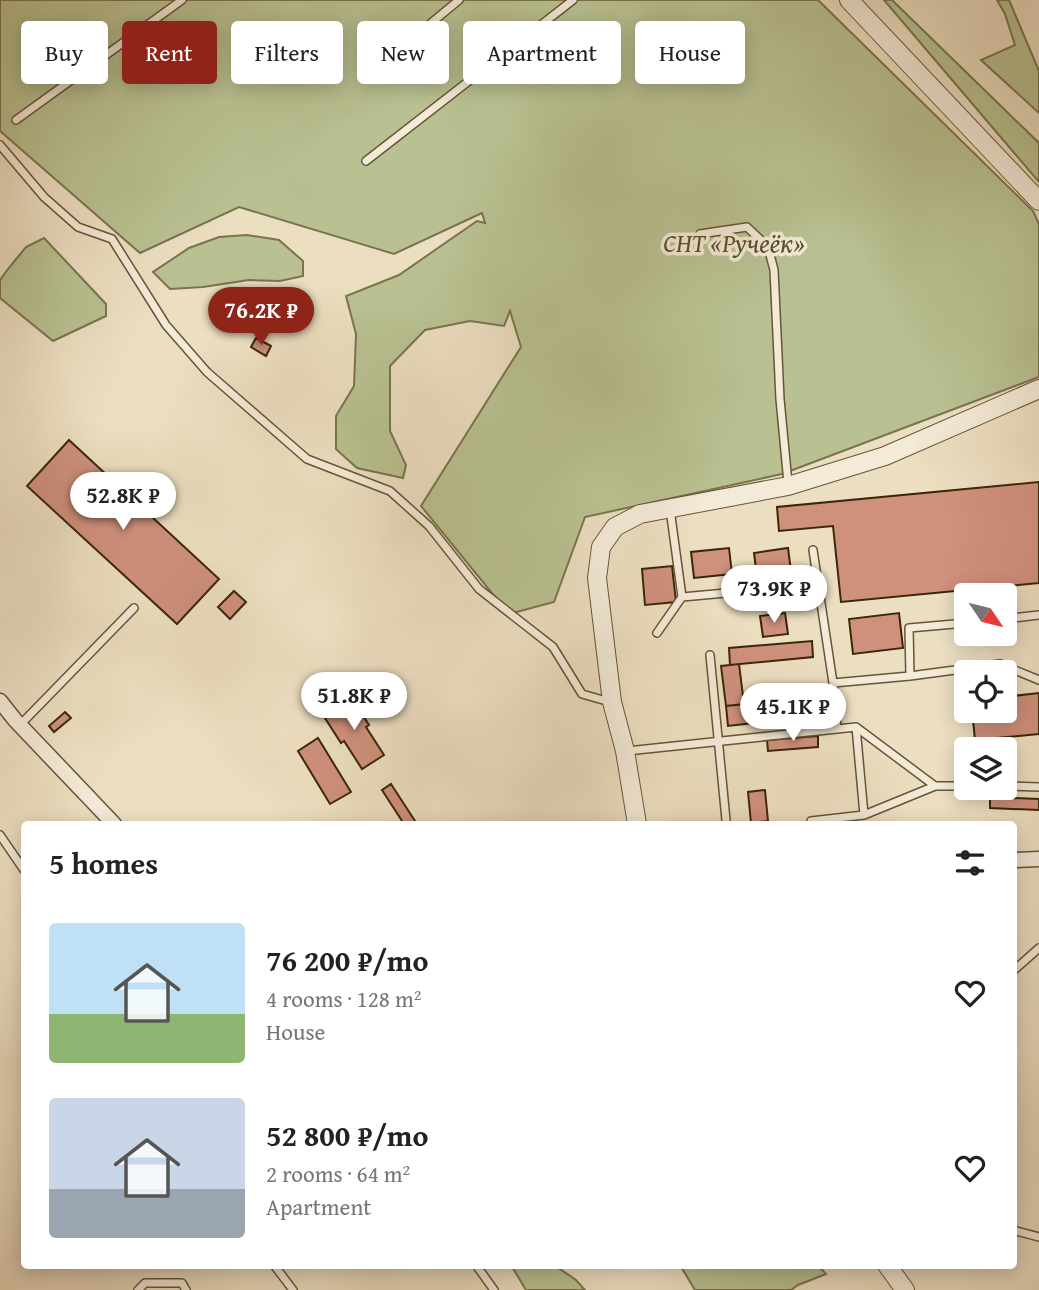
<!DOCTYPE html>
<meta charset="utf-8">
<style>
:root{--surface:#fff;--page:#f6f6f6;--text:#222;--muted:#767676;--accent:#8f2418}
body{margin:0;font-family:"Gentium Book Plus",serif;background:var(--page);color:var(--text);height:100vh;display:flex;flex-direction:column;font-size:26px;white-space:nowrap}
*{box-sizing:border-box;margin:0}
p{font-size:23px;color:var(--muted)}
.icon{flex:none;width:38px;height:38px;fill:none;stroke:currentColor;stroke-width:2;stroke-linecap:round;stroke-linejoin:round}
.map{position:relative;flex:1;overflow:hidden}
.details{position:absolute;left:21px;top:821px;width:996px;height:448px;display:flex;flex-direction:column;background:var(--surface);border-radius:7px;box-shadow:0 4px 18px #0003}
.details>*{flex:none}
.banner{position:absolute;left:21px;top:21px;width:998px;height:63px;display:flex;gap:14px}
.needle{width:46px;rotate:125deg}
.tools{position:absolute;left:954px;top:583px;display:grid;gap:14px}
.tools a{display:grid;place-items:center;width:63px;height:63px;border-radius:7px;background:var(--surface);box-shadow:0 4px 18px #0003;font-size:35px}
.price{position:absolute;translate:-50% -60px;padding:0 16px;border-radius:24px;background:#fff;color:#222;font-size:23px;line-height:46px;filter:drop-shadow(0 2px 4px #0008)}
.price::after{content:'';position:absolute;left:50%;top:42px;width:21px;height:16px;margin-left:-10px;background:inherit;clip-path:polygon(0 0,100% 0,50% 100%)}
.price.current{background:var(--accent);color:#fff}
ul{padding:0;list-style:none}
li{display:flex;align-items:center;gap:21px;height:175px;padding:0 28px}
li span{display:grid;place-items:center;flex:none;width:196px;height:140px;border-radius:7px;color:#555}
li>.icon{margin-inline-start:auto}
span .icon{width:84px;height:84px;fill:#fffc;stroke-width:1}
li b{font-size:30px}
h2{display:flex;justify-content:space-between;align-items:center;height:84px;padding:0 28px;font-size:30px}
.pill{padding:0 24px;border-radius:7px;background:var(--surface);box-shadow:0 4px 18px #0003;font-size:24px;line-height:63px}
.pill.current{background:var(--accent);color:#fff}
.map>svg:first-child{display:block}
</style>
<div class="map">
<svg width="1039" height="1290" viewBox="0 0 1039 1290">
<rect width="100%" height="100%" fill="#ecdec1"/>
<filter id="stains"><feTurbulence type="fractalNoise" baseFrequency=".00286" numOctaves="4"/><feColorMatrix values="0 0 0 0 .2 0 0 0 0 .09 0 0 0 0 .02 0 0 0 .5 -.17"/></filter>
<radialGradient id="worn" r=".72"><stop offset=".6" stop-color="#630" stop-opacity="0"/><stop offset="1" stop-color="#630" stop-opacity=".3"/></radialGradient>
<path fill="#b9c192" stroke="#7a744d" stroke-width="2" d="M0 0H818L1033 211 1039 224V377L782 474 585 517 554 602 509 614 421 506 521 347 510 311 504 326 470 321 425 330 390 366V431L406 465 403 478 357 468 336 449V416L354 386 356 334 346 296 399 275 477 221 485 223 482 213 394 254 239 207 140 253 0 131Z
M884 0H892L1039 143V182Z
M997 0H1009L1039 71V113L981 60 1015 45 1005 14Z
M247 235 279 240 303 261V276L280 281 249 280 203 287 170 289 153 272 189 248 219 237Z
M44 238 106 304V316L53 341 0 298V280L8 269 26 247Z
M511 1265H554L576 1280 585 1290H526Z
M680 1265H818L826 1274 798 1285 791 1290H695Z"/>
<path fill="#cf907c" stroke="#3a2708" stroke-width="2" d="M256 338 271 346 266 356 251 347Z
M69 440 219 579 177 624 27 486Z
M1039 482V583L841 602 833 526 779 531 777 507Z
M729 548 732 574 694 578 691 552Z
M788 548 794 594 760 599 754 553Z
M672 566 676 602 645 605 642 569Z
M234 591 246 602 230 619 218 607Z
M785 613 788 634 763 637 760 616Z
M899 613 903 648 853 654 849 619Z
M812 641 813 657 730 665 729 648Z
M739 664 744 704 726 706 721 666Z
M1039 693V734L975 740 972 710H1004V697Z
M351 697 369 725 366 727 384 755 362 769 344 741 341 743 323 715Z
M786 700 789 719 728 726 726 706Z
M65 712 71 718 54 732 49 726Z
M818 736V747L768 751 767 740Z
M318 738 351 792 330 804 298 751Z
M391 784 417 824H404L382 790Z
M765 790 768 821 751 823 748 792Z
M990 797 1039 799V810L990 808Z"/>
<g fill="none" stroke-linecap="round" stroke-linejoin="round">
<defs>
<path id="service" d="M413 38 459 0
M16 120 182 0
M0 145 44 197 78 227 112 239 166 325 207 372 307 459 390 491 429 526 479 589 553 647 582 694 610 702
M366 161 573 0
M700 234 747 227 768 247 774 270 780 399 788 483
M813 550 833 683
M682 597 726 593
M1004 619 1039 615
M657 633 682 597 670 509
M710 655 726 820
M910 676 1000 664 1039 680
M20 725 134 608
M856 727 864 815
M837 729 833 683 910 676 909 628 966 623
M627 751 856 727 935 786H966
M1004 786 1039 787
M811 821 864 815 935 786
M0 835 24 870
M1013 971 1039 948
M1013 1230 1039 1237
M274 1265 293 1290
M476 1265 494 1290
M138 1290 145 1283H182L186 1290"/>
<path id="minor" d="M0 701 15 720 114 824
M1013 860 1039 859"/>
<path id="tertiary" d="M849 0 1039 201
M637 824 625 751 612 702 597 578 601 547 615 527 640 514 788 486 885 456 1039 389
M887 1265 905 1290"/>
</defs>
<use href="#service" stroke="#665536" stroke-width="10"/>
<use href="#minor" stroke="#665536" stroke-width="17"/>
<use href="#tertiary" stroke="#665536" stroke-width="20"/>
<use href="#service" stroke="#f3ead7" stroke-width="7"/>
<use href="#minor" stroke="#f3ead7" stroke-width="14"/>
<use href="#tertiary" stroke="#f3ead7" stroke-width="18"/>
</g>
<g text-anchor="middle" stroke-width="7" stroke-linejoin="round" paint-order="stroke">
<g font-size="26" font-style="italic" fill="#5a4e2a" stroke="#f3ead7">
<text x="734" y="252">СНТ «Ручеёк»</text>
</g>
</g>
<rect width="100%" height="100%" filter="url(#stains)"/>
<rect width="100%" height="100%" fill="url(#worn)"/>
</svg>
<div class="tools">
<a><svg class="needle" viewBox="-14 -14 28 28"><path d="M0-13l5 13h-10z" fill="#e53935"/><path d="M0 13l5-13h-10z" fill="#767676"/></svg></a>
<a><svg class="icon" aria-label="locate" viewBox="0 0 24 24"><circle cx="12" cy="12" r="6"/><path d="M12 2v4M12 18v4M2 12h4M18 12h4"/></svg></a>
<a><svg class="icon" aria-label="layers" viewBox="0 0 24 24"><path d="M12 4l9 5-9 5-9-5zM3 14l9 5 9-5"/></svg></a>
</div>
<b class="price current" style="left:261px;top:347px">76.2K ₽</b>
<b class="price" style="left:123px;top:532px">52.8K ₽</b>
<b class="price" style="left:774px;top:625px">73.9K ₽</b>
<b class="price" style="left:354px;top:732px">51.8K ₽</b>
<b class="price" style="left:793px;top:743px">45.1K ₽</b>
<div class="banner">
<a class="pill">Buy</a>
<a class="pill current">Rent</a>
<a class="pill">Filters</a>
<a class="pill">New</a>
<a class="pill">Apartment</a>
<a class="pill">House</a>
</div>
<section class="details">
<h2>5 homes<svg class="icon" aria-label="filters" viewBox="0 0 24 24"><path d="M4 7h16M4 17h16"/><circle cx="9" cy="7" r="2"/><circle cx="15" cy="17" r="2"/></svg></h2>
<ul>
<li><span style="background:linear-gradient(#bfe0f5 65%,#8fb573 0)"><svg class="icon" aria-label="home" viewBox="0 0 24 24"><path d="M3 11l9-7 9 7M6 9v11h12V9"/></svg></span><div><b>76 200 ₽/mo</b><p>4 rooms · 128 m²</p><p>House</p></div><svg class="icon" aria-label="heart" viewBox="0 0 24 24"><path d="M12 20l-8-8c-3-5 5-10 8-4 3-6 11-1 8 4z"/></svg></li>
<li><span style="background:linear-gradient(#c9d6e8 65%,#9aa5b1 0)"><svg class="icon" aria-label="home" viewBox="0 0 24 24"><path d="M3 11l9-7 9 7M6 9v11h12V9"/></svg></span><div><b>52 800 ₽/mo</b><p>2 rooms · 64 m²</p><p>Apartment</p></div><svg class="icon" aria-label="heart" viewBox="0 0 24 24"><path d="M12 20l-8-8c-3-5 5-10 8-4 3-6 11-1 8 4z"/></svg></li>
</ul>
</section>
</div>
